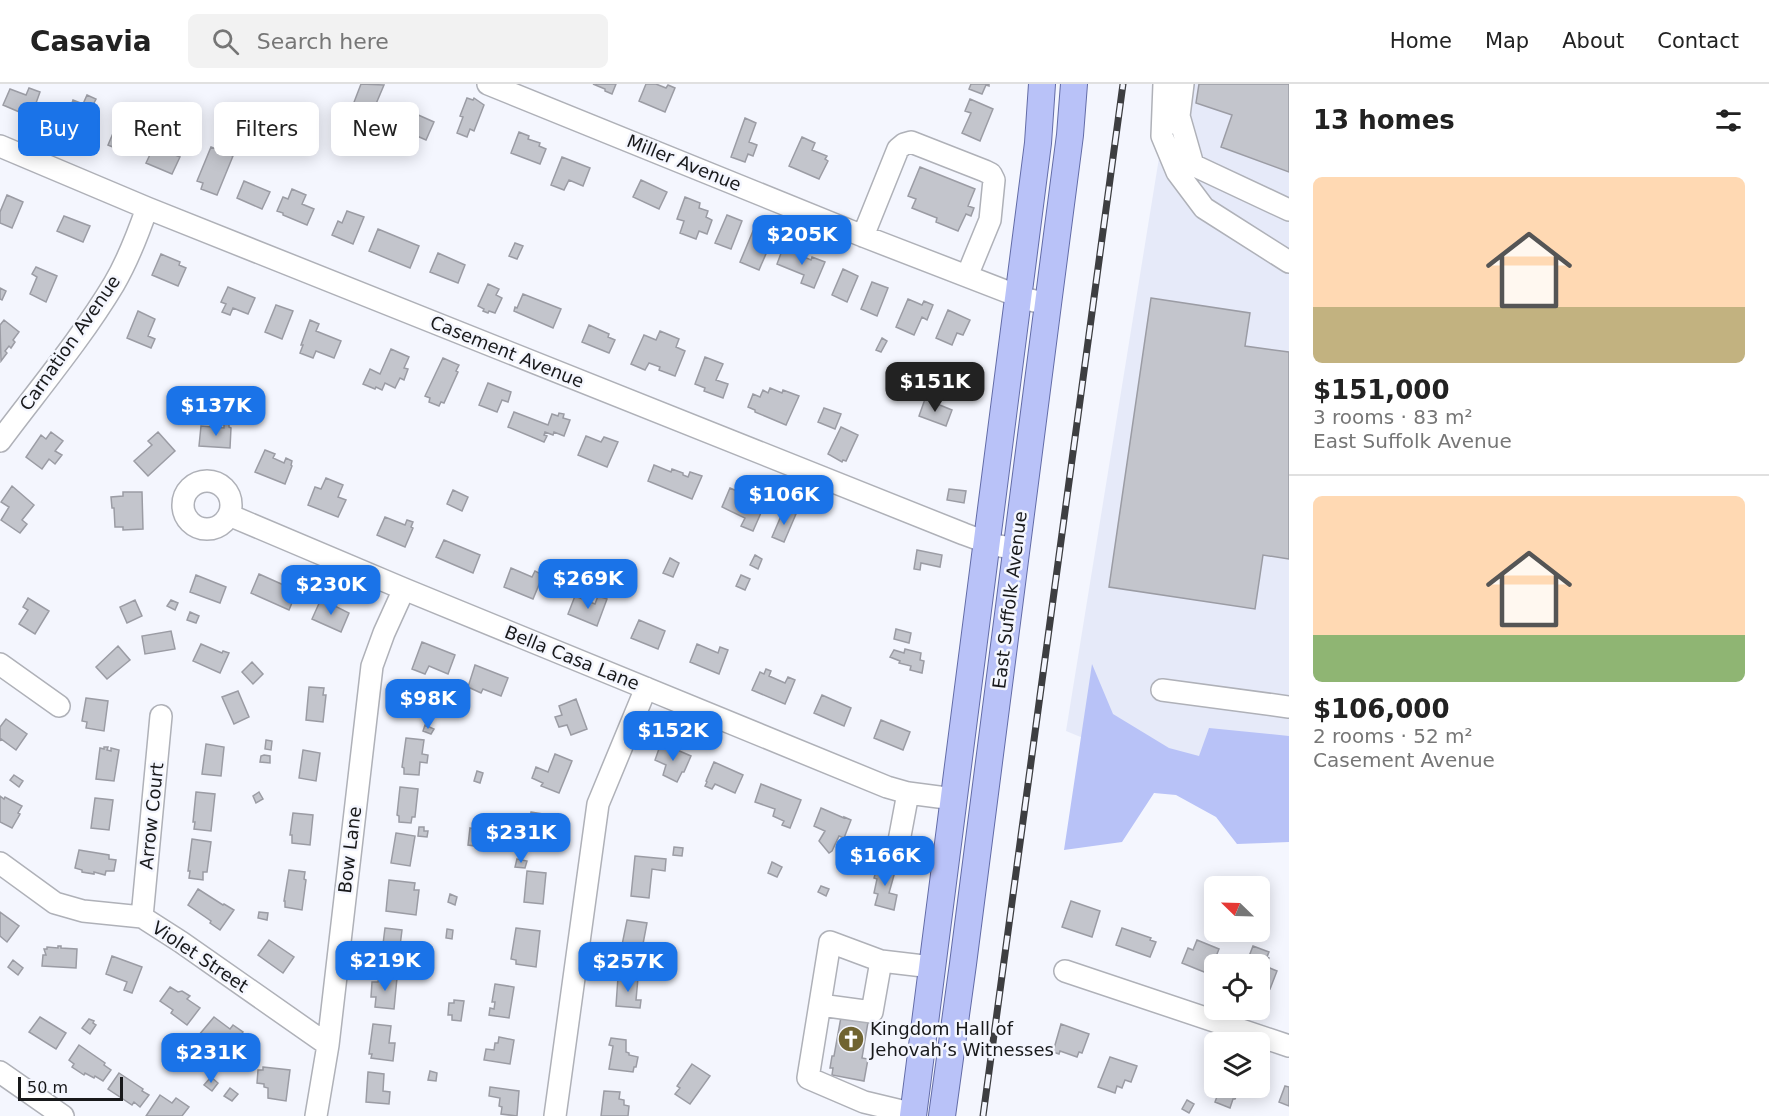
<!DOCTYPE html>
<meta charset="utf-8">
<style>
:root{--surface:#fff;--page:#f2f2f2;--text:#222;--muted:#767676;--line:#e0e0e0;--accent:#1a73e8}
body{margin:0;font-family:"DejaVu Sans",sans-serif;background:var(--page);color:var(--text);height:100vh;display:flex;flex-direction:column;font-size:22px;white-space:nowrap}
*{box-sizing:border-box;margin:0}
p{font-size:20px;color:var(--muted)}
.icon{flex:none;width:33px;height:33px;fill:none;stroke:currentColor;stroke-width:2;stroke-linecap:round;stroke-linejoin:round}
.map{position:relative;flex:1;overflow:hidden}
.panel{display:flex;flex-direction:column;background:var(--surface);width:480px}
.panel>*{flex:none}
.guide{position:absolute;left:18px;top:18px;width:570px;height:54px;display:flex;gap:12px}
.needle{width:39px;rotate:293deg}
.fabs{position:absolute;left:1204px;top:792px;display:grid;gap:12px}
.fabs a{display:grid;place-items:center;width:66px;height:66px;border-radius:9px;background:var(--surface);box-shadow:0 3px 15px #0003;font-size:30px}
.scale{position:absolute;left:18px;bottom:15px;width:105px;box-sizing:border-box;padding-left:6px;border:3px solid #18191b;border-top:0;font-size:16px;line-height:21px;white-space:nowrap;color:#18191b;-webkit-text-stroke:4px #f4f6fe;paint-order:stroke}
.price{position:absolute;translate:-50% -51px;padding:0 14px;border-radius:12px;background:var(--accent);color:#fff;font-size:20px;line-height:39px;filter:drop-shadow(0 2px 3px #0008)}
.price::after{content:'';position:absolute;left:50%;top:36px;width:18px;height:14px;margin-left:-9px;background:inherit;clip-path:polygon(0 0,100% 0,50% 100%)}
.price.selected{background:#222;color:#fff}
ul{padding:0;list-style:none}
li{display:grid;align-content:center;gap:12px;height:318px;padding:0 24px}
li+li{border-top:2px solid var(--line)}
li span{display:grid;place-items:center;height:186px;border-radius:9px;color:#555}
li>.icon{margin-inline-start:auto}
span .icon{width:108px;height:108px;fill:#fffc;stroke-width:1}
li b{font-size:26px}
h2{display:flex;justify-content:space-between;align-items:center;height:72px;padding:0 24px;font-size:26px}
.pill{padding:0 21px;border-radius:9px;background:var(--surface);box-shadow:0 3px 15px #0003;font-size:21px;line-height:54px}
.pill.selected{background:var(--accent);color:#fff}
header{display:flex;align-items:center;gap:36px;box-sizing:border-box;height:84px;padding:0 30px;background:var(--surface);border-bottom:2px solid var(--line)}
header strong{font-size:28px}
nav{display:flex;gap:33px;margin-inline-start:auto;font-size:21px}
.search{width:420px;height:54px;background:var(--page);display:flex;align-items:center;gap:15px;box-sizing:border-box;padding:0 21px;border-radius:9px;color:var(--muted);font-size:22px}
main{display:flex;flex:1;min-height:0}
.map>svg:first-child{display:block}
</style>
<header>
<strong>Casavia</strong>
<div class="search"><svg class="icon" aria-label="search" viewBox="0 0 24 24"><circle cx="10" cy="10" r="6"/><path d="M15 15l6 6"/></svg>Search here</div>
<nav><a>Home</a><a>Map</a><a>About</a><a>Contact</a></nav>
</header>
<main>
<div class="map">
<svg width="1289" height="1032" viewBox="0 0 1289 1032">
<rect width="100%" height="100%" fill="#f4f6fe"/>
<path fill="#e6eaf9" d="M1171 0H1289V738L1066 647Z"/>
<path fill="#b8c2f7" d="M1092 580 1113 630 1169 664 1199 672 1209 644 1289 652V758L1237 760 1216 733 1176 711 1154 709 1122 758 1064 766Z"/>
<path fill="#c3c5cc" stroke="#9b9ca4" stroke-width="1.5" d="M361 0 384 1 370 34 351 26Z
M593 0H616L612 10 605 7V5Z
M646 0H656L666 4 668 1 675 4 665 28 639 17Z
M971 0H989V2L986 1 982 10 969 5Z
M1199 0H1289V88L1221 63 1232 31 1196 19Z
M29 4 40 8 31 33 3 21 10 5 26 11Z
M87 11 96 15 92 23 97 25 86 52 64 43 73 16 83 20Z
M467 14 473 16 474 14 484 21 474 47 470 45 467 53 457 49 463 33 460 32Z
M970 15 993 25 980 57 962 49 971 29 965 27Z
M416 30 434 38 426 56 408 48Z
M126 33 132 35 130 39 141 44 130 70 108 61 114 47 118 48Z
M745 34 756 39 749 58 757 61 753 72 748 70 745 78 731 73Z
M519 48 529 52 528 55 540 59 539 62 546 65 540 80 511 69Z
M802 53 815 59 812 66 827 72 825 75 828 77 819 95 789 82Z
M154 62 180 73 172 90 146 79Z
M211 63 233 72 217 111 201 105 203 99 197 97Z
M562 73 590 84 583 102 569 96 564 106 551 101Z
M920 83 975 105 968 122 974 124 971 132 966 130 958 147 936 138 937 134 912 124 916 115 908 112Z
M641 96 667 108 659 125 633 113Z
M244 97 270 108 262 125 237 114Z
M292 105 306 111 302 120 314 125 307 141 283 131V129L277 127 283 113 288 115Z
M7 111 23 118 12 144 0 139V128Z
M685 113 700 119 699 124 708 127 706 133 712 136 707 150 699 147 696 155 680 149 684 137 677 135Z
M347 127 364 133 353 160 332 151 338 137 342 139Z
M727 131 742 137 731 165 715 159Z
M64 132 90 142 83 158 57 147Z
M378 145 419 162 410 184 369 167Z
M753 147 772 156 759 186 740 178Z
M515 159 523 162 517 175 509 172Z
M783 164 811 176 812 173 825 178 814 204 801 199 804 191 777 180Z
M438 169 465 181 458 199 430 188Z
M161 170 180 178 179 181 186 184 178 202 152 191Z
M36 183 57 192 46 218 30 210 37 193 32 190Z
M843 185 858 192 847 218 832 211Z
M872 198 888 204 877 232 861 225Z
M488 200 499 205 496 211 502 214 495 229 489 227 488 229 483 227 484 225 478 222Z
M228 203 255 214 248 230 233 224 230 231 222 228 226 220 221 218Z
M0 204 6 207 2 216 0 215Z
M523 210 561 225 553 244 514 227 515 223 517 224Z
M1151 214 1250 229 1245 262 1289 268V475L1263 471 1255 525 1109 503Z
M908 215 922 221 924 217 933 221 927 236 922 233 914 251 896 243Z
M276 221 293 227 282 255 265 248Z
M948 226 970 236 963 251 957 249 952 261 936 254Z
M138 227 155 235 148 252 155 255 151 264 127 254Z
M4 236 19 248 13 256 15 258 11 264 9 262 5 267 7 269 1 277 0 241Z
M310 236 319 240 316 247 341 257 334 274 316 267 313 274 300 269 303 261H301Z
M589 241 609 250 608 253 615 256 609 269 582 258Z
M660 247 679 255 676 263 685 267 675 292 659 286 660 283 649 279 645 286 631 280 644 251 656 256Z
M882 254 887 257 881 268 876 266Z
M391 265 409 273 404 284 408 285 404 296 400 294 395 304 385 299 382 306 376 303 375 305 363 300 370 285 380 290Z
M705 273 723 280 716 296 728 300 723 314 704 307 705 304 695 300Z
M443 274 459 281 456 287 458 288 444 319 441 318 439 322 429 318 430 314 425 312Z
M944 295 955 300 951 309 939 304Z
M488 299 511 308 508 318 502 316 497 328 479 321Z
M770 304 782 309 783 306 799 312 786 341 755 328V326L748 323 753 310 760 313 763 306 768 309Z
M925 315 952 326 946 342 919 332Z
M824 324 841 330 835 345 818 338Z
M514 328 548 341 552 330 558 332 559 329 564 330 563 334 570 336 564 352 554 348 553 351 545 348 544 351 547 352 544 358 508 343Z
M224 338H229V343L231 344 230 364 199 362 201 342 224 344Z
M841 343 858 351 846 377 843 376 842 378 828 370Z
M51 348 63 357 55 367 62 371 55 380 49 375 42 385 26 373 41 351 46 355Z
M158 348 175 367 148 392 134 377 152 361 148 357Z
M586 352 601 358 604 353 618 358 607 383 578 371Z
M265 366 275 370 273 374 284 379 286 374 292 377 291 381 292 382 285 400 255 388Z
M654 381 671 388 672 385 683 389V391L688 393 690 388 702 392 692 415 648 397Z
M326 394 343 401 338 413 346 416 338 433 308 421 315 403 321 405Z
M12 402 34 421 22 436 27 440 20 449 1 436 9 423 1 418Z
M730 404 755 415 757 411 769 416 766 423 764 422 753 447 741 442 745 434 722 423Z
M949 405 966 407 964 419 947 416Z
M453 406 468 413 462 427 447 420Z
M123 408H142L143 445 123 446V443H115L114 424H112L111 413 123 412Z
M784 425 796 430 784 458 772 453Z
M385 433 405 441 407 436 413 438 411 443 413 444 405 463 377 451Z
M444 456 480 471 473 489 436 473Z
M917 466 942 471 940 483 921 479 920 486 914 485Z
M755 471 762 475 758 485 750 481Z
M670 474 679 479 673 493 663 489Z
M511 484 532 493 535 487 543 491 533 515 504 503Z
M259 490 297 507 289 526 251 509Z
M196 491 226 503 220 519 190 508Z
M564 491 570 494 567 501 560 498Z
M741 491 750 495 745 506 736 502Z
M575 512 595 520 598 512 607 515 597 542 568 530Z
M28 514 49 527 35 550 19 540 28 526 23 523Z
M321 515 349 529 341 548 312 535Z
M135 516 142 532 127 539 120 523Z
M171 516 178 519 175 526 167 522Z
M190 528 199 532 196 539 187 536Z
M639 536 665 547 658 565 631 554Z
M896 545 911 549 909 559 894 555Z
M171 547 175 565 145 570 142 552Z
M422 558 455 571 448 590 429 582 425 590 412 585Z
M201 560 222 569 223 567 229 569 220 589 193 577Z
M697 560 718 569 720 563 728 566 719 590 690 578Z
M118 562 130 576 107 595 96 583Z
M905 565 921 569 920 576 924 577 922 589 910 586 911 582 899 579 900 577 890 573 894 566 904 569Z
M252 578 263 590 253 600 242 588Z
M475 581 508 594 501 612 483 605 481 609 468 603Z
M766 585 771 587 769 592 785 599 788 593 795 596 785 620 752 606 760 588 764 590Z
M309 603 324 604 323 611H326L323 638 306 636Z
M238 607 249 633 234 640 222 613Z
M822 611 851 624 844 642 814 629Z
M86 614 108 617 104 647 86 644 87 638 82 637Z
M576 615 587 645 571 651 567 641 559 643 555 633 562 631 559 622Z
M6 635 27 650 16 666 1 655 0 657V643Z
M881 636 910 648 903 666 874 654Z
M425 641 434 645 431 650 423 647Z
M406 654 424 656 422 670 428 671 427 679 420 678 419 691 404 690V684L402 683Z
M266 656 272 657 271 666 265 665Z
M661 659 691 672 684 688H682L677 698 663 691 666 681 655 676Z
M206 660 224 663 221 692 202 690Z
M104 663H108L107 666 111 667V664L119 666 114 697 96 695 100 664 104 665Z
M303 666 320 669 316 697 299 694Z
M555 670 572 677 559 709 541 702 543 699 532 694 536 683 548 688Z
M264 671 270 672V679L260 678 261 672Z
M714 678 743 691 735 709 715 700 712 705 705 702 707 698 706 697Z
M477 687 483 689 480 699 474 697Z
M14 691 23 697 19 703 10 696Z
M761 700 801 716 790 744 782 741 784 737 773 732 775 725 755 718Z
M400 703 418 705 415 733H412L411 739 399 738V732L397 731Z
M196 708 215 710 211 747 194 745 195 738H193Z
M259 708 263 715 256 719 253 712Z
M0 712 4 715 5 713 22 722 18 729 20 730 12 744 0 738Z
M95 714 113 716 109 746 91 744Z
M821 724 844 734V733L851 736 844 754 839 752 832 767 829 769 819 757 825 747 814 742Z
M531 728 556 732 551 767 533 764 536 740 529 739Z
M293 729 313 731 310 761 292 759V751H290Z
M419 743H424V747H428L427 753 418 752Z
M470 744 497 749 495 765 468 761Z
M396 749 415 752 410 782 391 779Z
M869 754 884 758 878 780 861 775 864 762 866 763Z
M192 755 211 758 207 788H203V796L189 794 190 787H188Z
M674 763 683 764 682 772 673 771Z
M79 766 109 771V775L116 776 114 787H106L105 791 94 788V790L82 788V786L75 784Z
M635 772 666 775 665 787 652 785 649 814 631 812Z
M517 775 527 777 525 784 515 783Z
M772 778 782 783 777 793 768 789Z
M878 780 896 784 889 809 897 811 894 826 875 821 878 810 874 809 877 795 874 794Z
M289 786 305 788 304 795 306 796 302 826 285 823V817H284Z
M527 787 546 789 543 820 524 818Z
M389 796 415 799 414 806H419L416 831 386 827Z
M821 802 829 805 826 812 818 808Z
M198 805 223 821 224 820 234 826 220 846 210 839 211 837 188 821Z
M450 810 457 813 455 821 448 818Z
M1071 817 1100 827 1092 853 1062 843Z
M0 828 19 842 7 858 0 852Z
M259 828 268 829 267 836 258 834Z
M627 836 647 839 643 860 649 861 647 869 641 867V870L621 866Z
M385 844 402 846 398 878 381 876Z
M516 844 540 847 536 883 516 880V876L511 875Z
M1122 844 1151 854 1150 856 1156 858 1150 873 1116 861Z
M447 845 453 846 452 855 446 854Z
M269 856 294 873 283 889 258 871Z
M1197 856 1219 865 1209 890 1182 879 1188 864 1193 866Z
M58 862H61V864L77 865 76 884 42 882 43 871H46L44 865H47V863L58 864Z
M1253 862 1269 868 1267 873 1269 874 1265 882 1277 887 1270 905 1260 900V880H1246Z
M112 872 142 883 132 909 124 906 127 898 106 890Z
M13 876 23 884 18 891 8 883Z
M379 892 397 894 394 925 375 923 376 913H371L372 898H378Z
M618 893 638 894 636 916H641L640 924 616 922Z
M495 900 514 903 509 934 489 931 490 924 494 925 495 918H492Z
M170 903 178 908 182 907 190 912 187 915 200 924 187 941 171 929 173 926 160 917Z
M454 916 464 917 461 937 452 936V931H448L449 919H454Z
M40 933 66 949 56 965 29 948Z
M214 933 230 945 233 941 243 948 240 952 250 959 237 978 227 971 229 968 210 955 208 958 199 951Z
M841 933 868 938 862 974 868 975 864 997 832 991 833 984H830L832 972H834Z
M89 935 94 937 93 939 96 941 90 950 82 944Z
M373 940 391 942 389 959H395L393 977 371 974 372 970H369Z
M1061 940 1089 950 1082 969 1079 968 1077 973 1060 967 1059 970 1053 968Z
M499 953 514 956 510 980 484 976 486 965 494 966 495 959H498Z
M611 954 626 956V968L629 969V971L638 973 636 983H634L633 988 609 985 613 962 609 961Z
M79 961 105 979 104 981 111 986 103 997 95 992 94 994 85 989 84 991 72 983 74 980 69 976Z
M210 962 224 973 215 987 200 976Z
M1110 973 1137 982 1131 998 1125 996 1122 1004 1117 1002 1115 1009 1098 1003Z
M692 980 710 992 690 1020 675 1010 680 1004 677 1002Z
M263 983 290 986 286 1017 268 1014V1004L264 1003V1000L257 999 258 986H263Z
M430 987 437 989 436 997 428 996Z
M368 988 384 990 383 1007 390 1008 389 1020 366 1018Z
M119 989 143 1005 142 1007 149 1011 140 1023 134 1018 132 1021 108 1005Z
M1213 990H1215V1004H1240L1235 1015H1233L1230 1024 1215 1018 1218 1010 1206 1006Z
M211 993 218 999 212 1007 204 1001Z
M1285 1002 1289 1003V1022L1279 1018Z
M490 1003 519 1007 517 1032 501 1030 502 1023 499 1022 500 1014 489 1012Z
M230 1004 238 1010 232 1017 224 1012Z
M604 1007 620 1008 619 1015 624 1016V1021L629 1022 628 1032H601Z
M160 1011 172 1019 176 1014 189 1023 182 1032H146Z
M1187 1016 1194 1020 1189 1029 1182 1025Z"/>
<g fill="none" stroke-linecap="round" stroke-linejoin="round">
<defs>
<path id="minor" d="M488 0 863 152 1026 215 1048 220
M1164 0 1162 52 1177 88 1204 124 1289 178
M1183 0 1179 32 1193 81 1289 126
M0 62 147 124 964 450 994 461 1017 465
M863 152 898 65 904 60 911 58 985 87 991 90 994 96 990 136 967 192
M0 357C38 306 81 255 114 200 128 176 138 150 147 124
M183 421a24 24 0 1 1 48 0a24 24 0 1 1-48 0Z
M229 431 404 505 887 703 908 709 954 715
M0 580 59 622
M1162 606 1289 623
M896 773 908 709
M0 779 55 819 83 827 142 833 181 858 328 961
M142 833 161 632
M881 877 932 883
M1065 887 1289 962
M820 921 872 928 881 877 830 858 808 994 864 1018 914 1030
M0 988 63 1032
M316 1032 328 961 372 582 384 549 404 505
M555 1032 598 720 646 604"/>
<path id="major" d="M913 1032 1038 59 1042 0
M942 1032 963 880 1048 220 1070 51 1074 0"/>
</defs>
<use href="#minor" stroke="#afb1b8" stroke-width="24"/>
<use href="#major" stroke="#636ca7" stroke-width="28"/>
<use href="#minor" stroke="#fff" stroke-width="21"/>
<use href="#major" stroke="#b9c2f8" stroke-width="26"/>
<defs>
<path id="rail" d="M983 1032 1123 0"/>
</defs>
<use href="#rail" stroke="#3d3e41" stroke-width="7"/>
<use href="#rail" stroke="#f4f6fe" stroke-width="4.5" stroke-dasharray="14" stroke-linecap="butt"/>
</g>
<defs>
<symbol id="church-disc" viewBox="-11 -11 22 22"><circle r="9.5" fill="#706431" stroke="#f4f6fe"/><path d="M-1.2-6h2.4v3.5h3.3v2.4h-3.3V6h-2.4V-.1h-3.3v-2.4h3.3Z" fill="#fff"/></symbol>
</defs>
<g fill-rule="evenodd">
<use href="#church-disc" x="836" y="940" width="30" height="30"/>
</g>
<g text-anchor="middle" stroke-width="5" stroke-linejoin="round" paint-order="stroke">
<g font-size="18" fill="#18191b" stroke="#f4f6fe">
<text transform="translate(684 79) rotate(22)" y="6">Miller Avenue</text>
<text transform="translate(70 259) rotate(-55)" y="6">Carnation Avenue</text>
<text transform="translate(507 268) rotate(22)" y="6">Casement Avenue</text>
<text transform="translate(1010 516) rotate(-83)" y="6">East Suffolk Avenue</text>
<text transform="translate(572 574) rotate(22)" y="6">Bella Casa Lane</text>
<text transform="translate(152 732) rotate(-84)" y="6">Arrow Court</text>
<text transform="translate(350 766) rotate(-83)" y="6">Bow Lane</text>
<text transform="translate(200 873) rotate(34)" y="6">Violet Street</text>
</g>
<g font-size="18" fill="#18191b" stroke="#f4f6fe" text-anchor="start">
<text x="870" y="951">Kingdom Hall of<tspan x="870" dy="21">Jehovah’s Witnesses</tspan></text>
</g>
</g>
</svg>
<div class="fabs">
<a><svg class="needle" viewBox="-14 -14 28 28"><path d="M0-13l5 13h-10z" fill="#e53935"/><path d="M0 13l5-13h-10z" fill="#767676"/></svg></a>
<a><svg class="icon" aria-label="locate" viewBox="0 0 24 24"><circle cx="12" cy="12" r="6"/><path d="M12 2v4M12 18v4M2 12h4M18 12h4"/></svg></a>
<a><svg class="icon" aria-label="layers" viewBox="0 0 24 24"><path d="M12 4l9 5-9 5-9-5zM3 14l9 5 9-5"/></svg></a>
</div>
<div class="scale">50 m</div>
<b class="price" style="left:802px;top:182px">$205K</b>
<b class="price selected" style="left:935px;top:329px">$151K</b>
<b class="price" style="left:216px;top:353px">$137K</b>
<b class="price" style="left:784px;top:442px">$106K</b>
<b class="price" style="left:588px;top:526px">$269K</b>
<b class="price" style="left:331px;top:532px">$230K</b>
<b class="price" style="left:428px;top:646px">$98K</b>
<b class="price" style="left:673px;top:678px">$152K</b>
<b class="price" style="left:521px;top:780px">$231K</b>
<b class="price" style="left:885px;top:803px">$166K</b>
<b class="price" style="left:385px;top:908px">$219K</b>
<b class="price" style="left:628px;top:909px">$257K</b>
<b class="price" style="left:211px;top:1000px">$231K</b>
<div class="guide">
<a class="pill selected">Buy</a>
<a class="pill">Rent</a>
<a class="pill">Filters</a>
<a class="pill">New</a>
</div>
</div>
<section class="panel">
<h2>13 homes<svg class="icon" aria-label="filters" viewBox="0 0 24 24"><path d="M4 7h16M4 17h16"/><circle cx="9" cy="7" r="2"/><circle cx="15" cy="17" r="2"/></svg></h2>
<ul>
<li><span style="background:linear-gradient(#ffd9b3 70%,#c2b280 0)"><svg class="icon" aria-label="home" viewBox="0 0 24 24"><path d="M3 11l9-7 9 7M6 9v11h12V9"/></svg></span><div><b>$151,000</b><p>3 rooms · 83 m²</p><p>East Suffolk Avenue</p></div></li>
<li><span style="background:linear-gradient(#ffd9b3 75%,#8fb573 0)"><svg class="icon" aria-label="home" viewBox="0 0 24 24"><path d="M3 11l9-7 9 7M6 9v11h12V9"/></svg></span><div><b>$106,000</b><p>2 rooms · 52 m²</p><p>Casement Avenue</p></div></li>
</ul>
</section>
</main>
